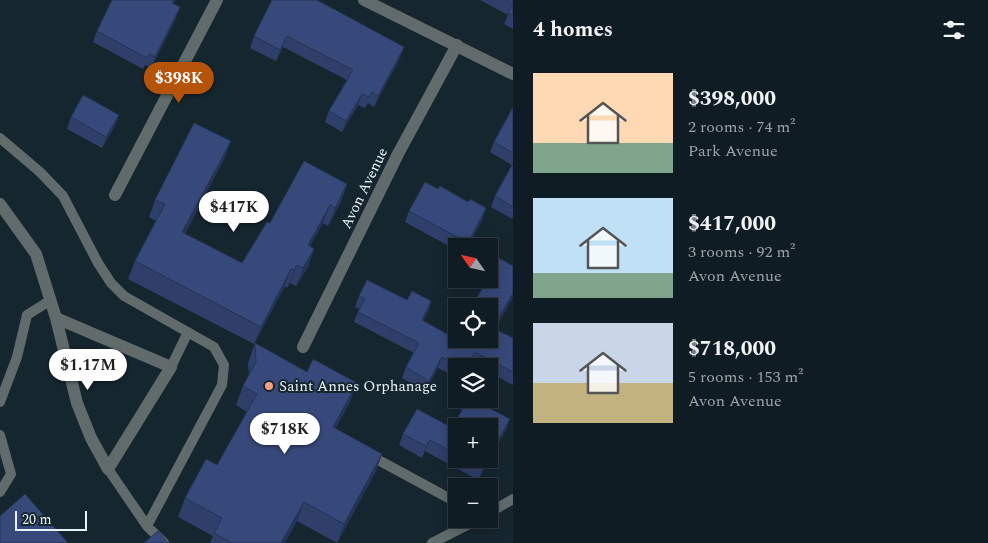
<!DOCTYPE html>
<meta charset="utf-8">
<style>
:root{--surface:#101c23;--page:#19252b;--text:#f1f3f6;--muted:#9ca1a6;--line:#303a41;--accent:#b45309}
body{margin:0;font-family:Spectral,serif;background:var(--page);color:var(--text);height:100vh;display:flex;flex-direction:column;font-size:19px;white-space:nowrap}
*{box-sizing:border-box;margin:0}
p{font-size:16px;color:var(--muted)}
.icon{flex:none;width:28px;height:28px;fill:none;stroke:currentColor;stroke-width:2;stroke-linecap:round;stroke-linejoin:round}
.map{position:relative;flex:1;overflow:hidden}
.side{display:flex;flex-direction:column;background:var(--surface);width:475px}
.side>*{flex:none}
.needle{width:32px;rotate:304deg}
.tools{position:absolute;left:448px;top:238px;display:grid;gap:10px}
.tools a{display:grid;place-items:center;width:50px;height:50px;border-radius:0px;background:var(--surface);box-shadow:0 2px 12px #0003,0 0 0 1px var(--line);font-size:25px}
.scale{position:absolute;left:15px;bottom:12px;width:72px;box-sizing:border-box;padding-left:5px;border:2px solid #e8f3f9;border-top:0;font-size:14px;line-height:18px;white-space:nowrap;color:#e8f3f9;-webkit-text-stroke:4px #16262f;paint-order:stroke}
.price{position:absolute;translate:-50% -42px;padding:0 11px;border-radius:18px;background:#fff;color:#222;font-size:16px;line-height:32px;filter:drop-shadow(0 1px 2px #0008)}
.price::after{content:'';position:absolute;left:50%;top:30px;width:15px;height:11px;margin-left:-8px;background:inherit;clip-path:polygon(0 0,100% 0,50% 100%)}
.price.selected{background:var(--accent);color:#fff}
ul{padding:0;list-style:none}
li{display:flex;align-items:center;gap:15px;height:125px;padding:0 20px}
li span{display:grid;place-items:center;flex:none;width:140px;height:100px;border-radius:0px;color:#555}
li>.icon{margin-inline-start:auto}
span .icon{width:60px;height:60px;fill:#fffc;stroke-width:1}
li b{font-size:21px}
h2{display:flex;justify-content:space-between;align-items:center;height:60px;padding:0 20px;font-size:21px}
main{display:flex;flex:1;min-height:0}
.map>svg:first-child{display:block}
</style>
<main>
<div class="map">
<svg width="513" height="543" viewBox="0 0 513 543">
<rect width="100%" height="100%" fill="#16262f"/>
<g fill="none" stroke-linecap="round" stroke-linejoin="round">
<path stroke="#616b6b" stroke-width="10" d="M0 138 40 172 63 196 98 263 111 283 124 296 214 347 224 365 222 385 147 526
M171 367 188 332
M0 402 17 357 27 315 51 300
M0 435 11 474 0 492
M369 455 456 502
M108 469 147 526 164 543
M489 513 513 499
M432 543 479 519"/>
<path stroke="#616b6b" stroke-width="12" d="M364 0 513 74
M115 195 217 0
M0 204 36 254 56 318 77 403 91 438 108 469 171 367 56 318
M303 347 398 154 457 45"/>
</g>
<path fill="#2f3f6a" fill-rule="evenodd" d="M112 0H175L173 4 180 7 176 18 151 68 145 65 143 69 93 42 97 31Z
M272 0 404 47 400 58 374 107 368 103 365 108 358 105 342 132 325 122 329 111 347 80 283 47 276 61 250 48 254 36Z
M480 0H513V29L504 24 508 15Z
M513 107V217L512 219 491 207 495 196 512 165 490 152 494 142Z
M71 117 115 126 102 148 67 129Z
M224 159 185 234 242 263 270 223 347 184 341 202 328 226 323 223 310 246 314 249 308 267 296 286 290 283 287 288 285 286 254 344 128 279 135 261 156 221 149 217 155 200Z
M438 189 468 202 486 208 482 220 468 246H456V250L405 222 409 211Z
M513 266V297L495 329 513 338V385L489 372V366H477L471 363 469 366H456V377L438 368 425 391 402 378 406 367 414 353 354 322 359 309 355 307 359 296 407 300 431 301 428 312 423 321 454 338Z
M255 343 350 402 335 429 382 454 375 473 337 543 297 521 285 543H210L213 536 178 517 185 498 217 465 247 412 236 405 243 386 249 375 248 363Z
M468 399H472L510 419 506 430 478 480 425 451 422 458 399 445 403 434 417 409 452 428ZM456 426H489V459H456Z"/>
<path fill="#263356" d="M180 7 176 18 151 68 155 57Z
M287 36 283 47 276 61 280 50Z
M404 47 400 58 374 107 378 96Z
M362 94 358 105 342 132 346 121Z
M119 115 115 126 102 148 106 137Z
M231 141 224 159 176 250 182 232Z
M347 184 341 202 328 226 335 208Z
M330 205 323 223 301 263 308 245Z
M486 208 482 220 468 246H466Z
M314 249 308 267 296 286 303 268Z
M297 265 290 283 287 288 294 270Z
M291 269 285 286 254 344 261 327Z
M513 293V297L490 339 493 328Z
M431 301 428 312 418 331 422 320Z
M475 352 469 366H467Z
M442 357 438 368 425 391 429 381Z
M357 383 350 402 326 446 333 427Z
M510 419 506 430 478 480 483 468 488 459H489V457Z
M430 440 425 451 422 458 426 446Z
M382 454 375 473 337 543 344 524Z
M304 502 297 521 285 543H281Z"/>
<path fill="#37497b" stroke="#263356" d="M112 0H173L172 3 180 7 155 57 149 54 147 58 97 31Z
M272 0H317L404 47 378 96 372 92 369 97 362 94 346 121 329 111 353 70 287 36 280 50 254 36Z
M505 0H513V15L508 13 513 4Z
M83 95 119 115 106 137 71 117Z
M513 107V153L494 142Z
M194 123 231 141 182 232 242 263 267 222 270 223 304 161 347 184 335 208 330 205 308 245 314 249 303 268 297 265 294 270 291 269 261 327 135 261 165 204 155 200Z
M513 163V207L495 196Z
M425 182 438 189 440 186 468 202 470 199 486 208 468 243 409 211Z
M499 258 513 266V293L493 328 513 338V372L475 352 467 366H459L442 357 429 381 406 367 419 343 358 312 365 299 359 296 367 280 407 300 412 291 431 301 422 320 454 338 456 334V339H489V306H472L488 279H489V277Z
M255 343 307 372 313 359 357 383 333 427 382 454 344 524 304 502 281 543H232L214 533 222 518 185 498 206 459 217 465 257 394 243 386 256 362Z
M468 399H472L510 419 489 457V426H456V454L430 440 426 446 403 434 417 409 452 428Z
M465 459H488L483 468Z
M25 494 68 543H0V516Z
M158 531 168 543H144Z"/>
<circle fill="#f39f82" stroke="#16262f" stroke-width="2" cx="269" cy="386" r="5"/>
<g text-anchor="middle" stroke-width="4" stroke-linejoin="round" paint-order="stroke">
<g font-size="15" fill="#e8f3f9" stroke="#16262f">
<text transform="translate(364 188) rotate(-64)" y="5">Avon Avenue</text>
</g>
<g font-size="15" fill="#e8f3f9" stroke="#16262f" text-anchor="start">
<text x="279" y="391">Saint Annes Orphanage</text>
</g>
</g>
</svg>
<div class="tools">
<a><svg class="needle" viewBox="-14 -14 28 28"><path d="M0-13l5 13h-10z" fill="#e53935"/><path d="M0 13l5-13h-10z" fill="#9ca1a6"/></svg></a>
<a><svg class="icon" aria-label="locate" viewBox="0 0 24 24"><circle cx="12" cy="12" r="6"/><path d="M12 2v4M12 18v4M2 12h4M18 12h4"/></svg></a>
<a><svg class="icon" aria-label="layers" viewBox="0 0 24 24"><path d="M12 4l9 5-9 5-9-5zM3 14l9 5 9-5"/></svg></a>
<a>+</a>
<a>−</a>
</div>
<div class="scale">20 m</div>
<b class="price selected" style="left:179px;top:104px">$398K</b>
<b class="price" style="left:234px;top:233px">$417K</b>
<b class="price" style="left:88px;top:391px">$1.17M</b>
<b class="price" style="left:285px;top:455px">$718K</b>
</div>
<section class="side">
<h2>4 homes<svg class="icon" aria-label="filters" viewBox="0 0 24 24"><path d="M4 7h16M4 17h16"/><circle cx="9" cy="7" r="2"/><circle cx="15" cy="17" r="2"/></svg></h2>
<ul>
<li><span style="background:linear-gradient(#ffd9b3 70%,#7fa58c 0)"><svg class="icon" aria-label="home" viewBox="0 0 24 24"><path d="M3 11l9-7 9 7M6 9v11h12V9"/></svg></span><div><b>$398,000</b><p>2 rooms · 74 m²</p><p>Park Avenue</p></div></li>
<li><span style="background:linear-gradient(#bfe0f5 75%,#7fa58c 0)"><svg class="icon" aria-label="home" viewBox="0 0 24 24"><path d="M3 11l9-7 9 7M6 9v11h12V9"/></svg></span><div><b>$417,000</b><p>3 rooms · 92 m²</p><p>Avon Avenue</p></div></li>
<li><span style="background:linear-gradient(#c9d6e8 60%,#c2b280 0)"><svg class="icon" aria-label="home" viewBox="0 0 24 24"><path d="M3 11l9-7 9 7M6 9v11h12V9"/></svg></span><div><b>$718,000</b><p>5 rooms · 153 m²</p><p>Avon Avenue</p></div></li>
</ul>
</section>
</main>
